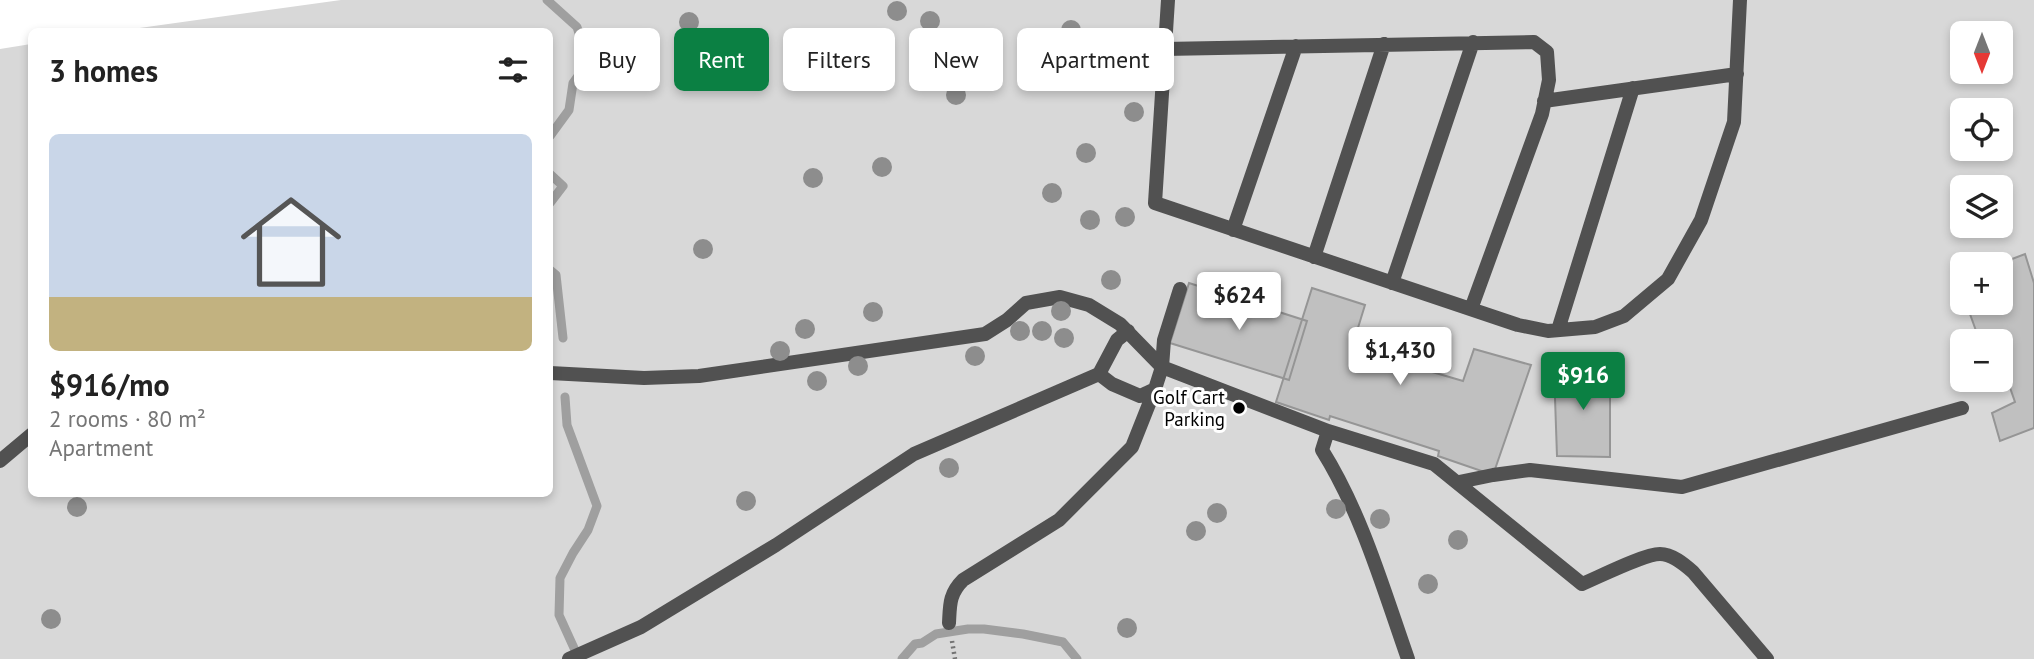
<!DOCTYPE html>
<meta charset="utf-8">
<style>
:root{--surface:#fff;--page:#f6f6f6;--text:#222;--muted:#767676;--line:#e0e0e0;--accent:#0b8043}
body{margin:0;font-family:"PT Sans",sans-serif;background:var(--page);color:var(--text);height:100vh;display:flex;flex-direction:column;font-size:26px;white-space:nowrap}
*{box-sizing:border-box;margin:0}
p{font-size:23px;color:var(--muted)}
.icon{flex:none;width:38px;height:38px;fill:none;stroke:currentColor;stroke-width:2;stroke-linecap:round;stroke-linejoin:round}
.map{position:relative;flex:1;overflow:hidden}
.drawer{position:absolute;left:28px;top:28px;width:525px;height:469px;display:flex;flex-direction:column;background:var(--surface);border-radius:10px;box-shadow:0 4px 10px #0003}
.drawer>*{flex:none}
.banner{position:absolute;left:574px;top:28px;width:665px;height:63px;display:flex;gap:14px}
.needle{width:46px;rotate:180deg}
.tools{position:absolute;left:1950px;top:21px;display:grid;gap:14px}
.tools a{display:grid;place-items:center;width:63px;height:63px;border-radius:10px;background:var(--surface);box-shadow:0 4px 10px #0003;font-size:35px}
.price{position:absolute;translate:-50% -60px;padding:0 16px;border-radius:7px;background:#fff;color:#222;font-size:23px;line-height:46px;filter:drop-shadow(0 2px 4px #0008)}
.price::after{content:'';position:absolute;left:50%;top:42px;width:21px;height:16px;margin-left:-10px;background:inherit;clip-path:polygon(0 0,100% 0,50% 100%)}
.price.current{background:var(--accent);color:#fff}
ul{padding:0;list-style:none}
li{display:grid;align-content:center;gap:14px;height:371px;padding:0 21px}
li+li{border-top:2px solid var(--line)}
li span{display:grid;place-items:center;height:217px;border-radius:10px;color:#555}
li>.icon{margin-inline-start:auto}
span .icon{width:126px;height:126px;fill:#fffc;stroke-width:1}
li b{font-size:30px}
h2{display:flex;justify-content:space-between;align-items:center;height:84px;padding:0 21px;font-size:30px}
.chip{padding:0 24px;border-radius:10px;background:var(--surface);box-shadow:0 4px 10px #0003;font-size:24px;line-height:63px}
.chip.current{background:var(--accent);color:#fff}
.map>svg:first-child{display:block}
</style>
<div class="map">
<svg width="2034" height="659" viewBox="0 0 2034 659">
<rect width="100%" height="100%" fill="#fff"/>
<path fill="#d8d8d8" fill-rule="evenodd" d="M341 0H2034V659H0V49L31 44 32 494H550V32L118 31ZM1962 33H2000V72H1962ZM1962 110H2000V149H1962ZM1962 187H2000V226H1962ZM1962 264H2000V303H1962ZM1962 341H2000V380H1962Z"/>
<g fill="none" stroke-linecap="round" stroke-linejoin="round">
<path stroke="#9f9f9f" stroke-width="9" d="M547 0 577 27 588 62 573 83 569 110 550 136
M550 174 563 186 550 203
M550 270 556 275 563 338
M565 397 567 425 597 506 588 530 573 553 560 578 559 615 579 659
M902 659 915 644 922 643 936 634 968 629H984L1023 634 1063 642 1077 659"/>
</g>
<path fill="#c0c0c0" stroke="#959595" stroke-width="2" d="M2025 254 2034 283V428L2000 441 1992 413 2015 402 2000 359V341H1994L1992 334 1979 339 1966 303H2000L1999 264Z
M1189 283 1307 321 1289 380 1170 343Z
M1312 288 1365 305 1357 331 1426 354 1422 369 1463 381 1474 349 1531 365 1493 475 1438 456 1439 451 1330 416 1329 420 1276 402Z
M1554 369H1610V457L1557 456Z"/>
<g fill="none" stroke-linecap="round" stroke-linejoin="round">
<path stroke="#737373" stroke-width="4.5" stroke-dasharray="2 3.5" stroke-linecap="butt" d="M952 641 955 659"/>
<path stroke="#515151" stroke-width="14" d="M1168 0 1155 203 1518 325 1548 331 1595 327 1624 316 1668 279 1701 220 1734 122 1740 0
M1164 49 1534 42 1547 52 1549 80 1542 114 1471 309
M1544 101 1737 74
M1233 230 1296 46
M1314 257 1384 44
M1392 283 1473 42
M1558 330 1633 88
M550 373 644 378 699 376 985 334 1007 320 1026 303 1060 297 1089 305 1120 324 1162 367 1328 431
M1099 374 1112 384 1140 396 1155 389
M0 461 32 434
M1459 482 1493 475 1530 470 1682 487 1962 408
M949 623C950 605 949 594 963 580L1059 520 1132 447 1155 389 1162 367 1164 340 1180 289
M569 659 641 627 776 545 914 454 1099 374 1117 340 1128 331
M1408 659C1383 588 1362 514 1322 450L1328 431 1434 464 1582 584C1599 577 1644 554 1660 554 1672 554 1684 564 1693 572L1767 659"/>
</g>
<g fill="#8d8d8d">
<circle cx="897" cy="11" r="10"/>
<circle cx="930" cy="21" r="10"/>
<circle cx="689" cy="22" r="10"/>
<circle cx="1071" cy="30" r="10"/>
<circle cx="726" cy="38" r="10"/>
<circle cx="880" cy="39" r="10"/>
<circle cx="816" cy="51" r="10"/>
<circle cx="794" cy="54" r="10"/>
<circle cx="945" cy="68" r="10"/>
<circle cx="1084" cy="72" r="10"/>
<circle cx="974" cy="76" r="10"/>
<circle cx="956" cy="95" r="10"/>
<circle cx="1134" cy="112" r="10"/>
<circle cx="1086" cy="153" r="10"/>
<circle cx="882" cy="167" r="10"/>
<circle cx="813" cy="178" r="10"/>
<circle cx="1052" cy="193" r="10"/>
<circle cx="1125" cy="217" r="10"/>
<circle cx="1090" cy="220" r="10"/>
<circle cx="703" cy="249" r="10"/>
<circle cx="1111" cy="280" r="10"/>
<circle cx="1061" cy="311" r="10"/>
<circle cx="873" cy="312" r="10"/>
<circle cx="805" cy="329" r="10"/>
<circle cx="1020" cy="331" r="10"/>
<circle cx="1042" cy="331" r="10"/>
<circle cx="1064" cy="338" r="10"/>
<circle cx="780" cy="351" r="10"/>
<circle cx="975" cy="356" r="10"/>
<circle cx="858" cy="366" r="10"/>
<circle cx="817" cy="381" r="10"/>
<circle cx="949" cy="468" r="10"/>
<circle cx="746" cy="501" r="10"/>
<circle cx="77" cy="507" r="10"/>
<circle cx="1336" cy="509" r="10"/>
<circle cx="1217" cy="513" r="10"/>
<circle cx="1380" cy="519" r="10"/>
<circle cx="1196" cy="531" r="10"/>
<circle cx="1458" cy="540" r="10"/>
<circle cx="1428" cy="584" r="10"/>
<circle cx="51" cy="619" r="10"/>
<circle cx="1127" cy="628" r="10"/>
</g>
<circle fill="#000" stroke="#fff" stroke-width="2.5" cx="1239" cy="408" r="7"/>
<g text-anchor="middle" stroke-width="6" stroke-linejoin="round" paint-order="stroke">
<g font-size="19" fill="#000" stroke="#fff" text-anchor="end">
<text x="1225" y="404">Golf Cart<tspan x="1225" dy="22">Parking</tspan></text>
</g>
</g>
</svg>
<div class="tools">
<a><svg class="needle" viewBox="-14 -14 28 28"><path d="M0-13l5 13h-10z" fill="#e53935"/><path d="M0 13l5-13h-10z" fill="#767676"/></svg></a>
<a><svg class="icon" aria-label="locate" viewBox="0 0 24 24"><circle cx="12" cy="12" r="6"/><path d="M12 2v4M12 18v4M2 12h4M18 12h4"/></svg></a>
<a><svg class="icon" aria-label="layers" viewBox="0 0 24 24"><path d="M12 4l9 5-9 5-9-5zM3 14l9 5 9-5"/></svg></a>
<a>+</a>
<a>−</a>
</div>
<b class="price" style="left:1239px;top:332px">$624</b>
<b class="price" style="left:1400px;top:387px">$1,430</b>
<b class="price current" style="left:1583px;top:412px">$916</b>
<div class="banner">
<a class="chip">Buy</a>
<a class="chip current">Rent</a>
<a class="chip">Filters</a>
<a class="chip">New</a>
<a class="chip">Apartment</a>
</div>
<section class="drawer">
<h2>3 homes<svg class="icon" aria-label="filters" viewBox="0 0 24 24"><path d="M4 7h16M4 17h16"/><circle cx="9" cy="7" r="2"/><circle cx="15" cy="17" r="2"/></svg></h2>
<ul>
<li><span style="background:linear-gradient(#c9d6e8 75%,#c2b280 0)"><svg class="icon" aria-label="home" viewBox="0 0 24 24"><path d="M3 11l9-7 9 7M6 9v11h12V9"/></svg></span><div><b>$916/mo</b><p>2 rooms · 80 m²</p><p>Apartment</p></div></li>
</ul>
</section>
</div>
